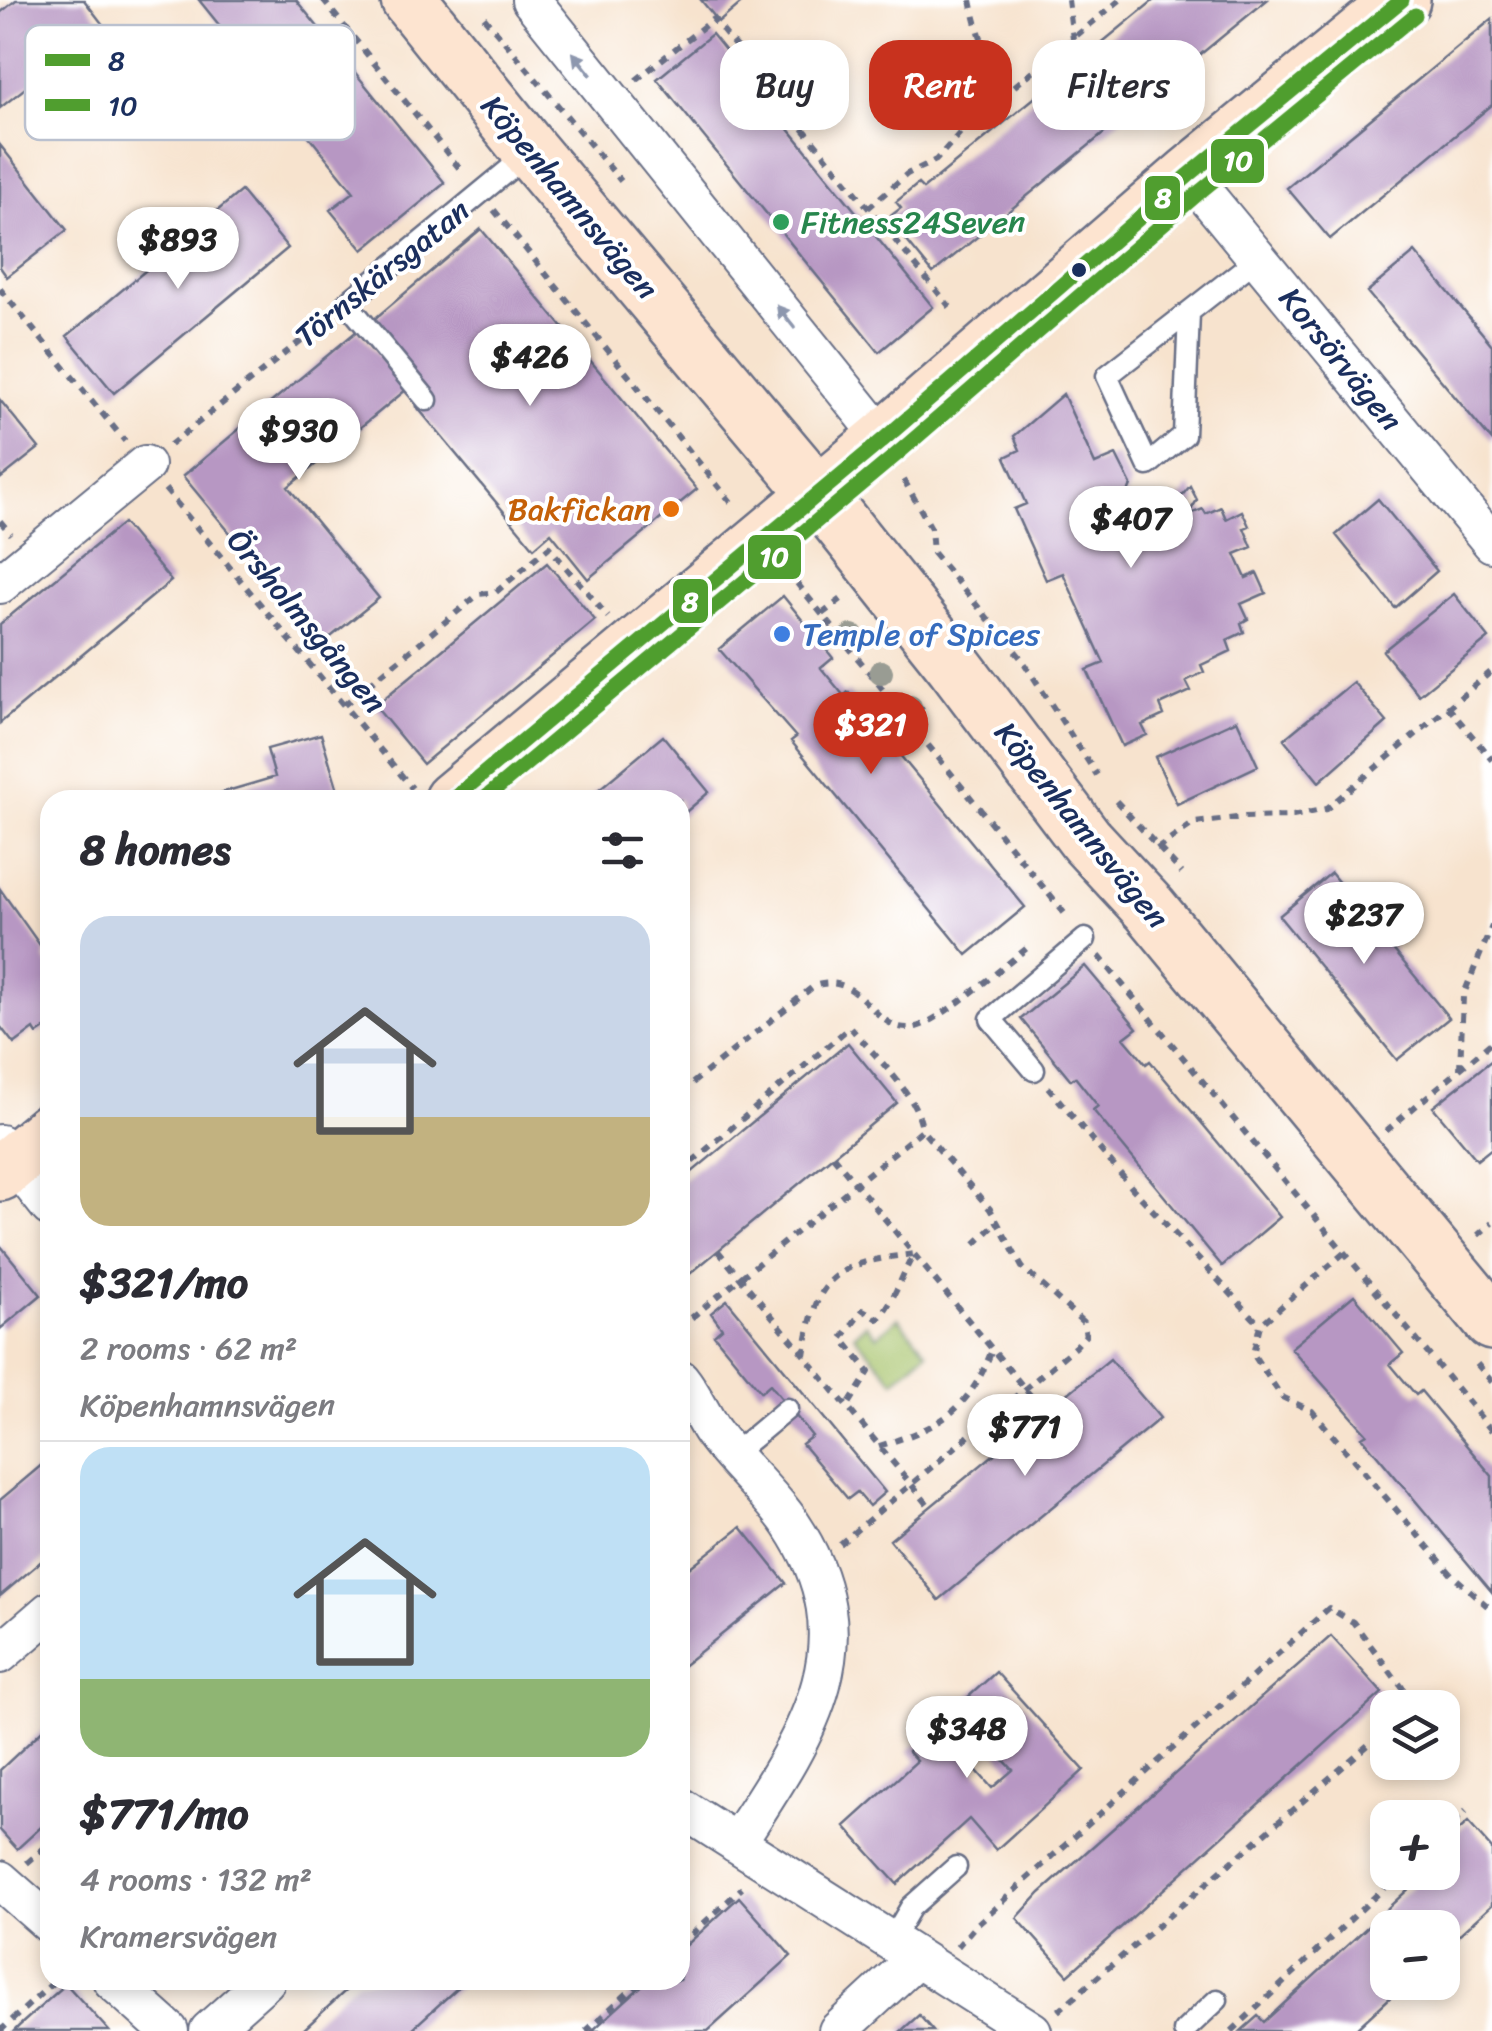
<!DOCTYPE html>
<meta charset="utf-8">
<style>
:root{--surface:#fff;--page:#f2f2f3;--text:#2b2b33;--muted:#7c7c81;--line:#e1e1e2;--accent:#c8321e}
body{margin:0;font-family:Sriracha,sans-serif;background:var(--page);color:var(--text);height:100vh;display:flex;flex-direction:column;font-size:38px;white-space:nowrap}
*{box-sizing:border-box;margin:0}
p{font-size:32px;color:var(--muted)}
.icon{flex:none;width:55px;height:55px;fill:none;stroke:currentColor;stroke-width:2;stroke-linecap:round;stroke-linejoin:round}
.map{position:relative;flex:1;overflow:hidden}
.side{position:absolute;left:40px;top:790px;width:650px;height:1200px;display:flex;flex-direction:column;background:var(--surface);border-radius:30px;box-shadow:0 5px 15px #0003}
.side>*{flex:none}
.top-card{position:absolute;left:720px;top:40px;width:620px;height:90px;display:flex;gap:20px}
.buttons{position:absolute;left:1370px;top:1690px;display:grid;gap:20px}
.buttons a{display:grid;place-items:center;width:90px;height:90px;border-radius:20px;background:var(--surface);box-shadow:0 5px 15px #0003;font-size:50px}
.price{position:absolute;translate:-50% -85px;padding:0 22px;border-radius:35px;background:#fff;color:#222;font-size:32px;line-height:65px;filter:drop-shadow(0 2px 5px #0008)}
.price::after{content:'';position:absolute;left:50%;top:60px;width:30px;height:22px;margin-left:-15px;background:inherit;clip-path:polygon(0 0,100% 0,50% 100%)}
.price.selected{background:var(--accent);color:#fff}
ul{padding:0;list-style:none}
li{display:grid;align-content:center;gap:20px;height:530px;padding:0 40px}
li+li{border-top:2px solid var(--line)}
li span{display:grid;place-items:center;height:310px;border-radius:30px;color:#555}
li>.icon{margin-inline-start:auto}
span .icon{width:180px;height:180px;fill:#fffc;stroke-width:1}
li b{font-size:42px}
h2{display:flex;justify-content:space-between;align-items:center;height:120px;padding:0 40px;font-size:42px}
.tag{padding:0 35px;border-radius:30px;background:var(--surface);box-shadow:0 5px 15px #0003;font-size:35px;line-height:90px}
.tag.selected{background:var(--accent);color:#fff}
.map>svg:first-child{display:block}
</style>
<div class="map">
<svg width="1492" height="2031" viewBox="0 0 1492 2031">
<rect width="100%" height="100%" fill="#fff"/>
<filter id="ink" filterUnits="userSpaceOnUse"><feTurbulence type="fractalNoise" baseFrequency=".01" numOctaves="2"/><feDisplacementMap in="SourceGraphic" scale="20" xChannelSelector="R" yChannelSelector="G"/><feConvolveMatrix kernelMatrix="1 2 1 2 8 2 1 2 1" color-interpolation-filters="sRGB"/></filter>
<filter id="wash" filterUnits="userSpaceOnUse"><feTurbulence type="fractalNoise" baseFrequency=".0048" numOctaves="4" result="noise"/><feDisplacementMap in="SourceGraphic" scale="40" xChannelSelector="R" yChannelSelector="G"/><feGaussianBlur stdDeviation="2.25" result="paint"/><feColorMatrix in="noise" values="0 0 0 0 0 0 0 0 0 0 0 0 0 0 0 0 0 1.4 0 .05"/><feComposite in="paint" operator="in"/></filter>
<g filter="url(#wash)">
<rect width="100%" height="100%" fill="#f7e3ce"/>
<path fill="#a6c269" stroke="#607864" stroke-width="2.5" d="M898 1318 927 1352 894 1381 854 1335 866 1324 877 1336Z"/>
<g id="blocks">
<path fill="#b797c3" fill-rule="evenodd" d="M16 0H84L104 26 0 108V13Z
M199 0H296L445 183 363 250 330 210 354 192Z
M701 0H745L719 22Z
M1154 0H1267L933 273 888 218 901 208 896 202 918 184 923 189Z
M1492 19V105L1330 239 1287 188Z
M712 34 933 307 879 352 657 79Z
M0 145 67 230 7 277 0 267Z
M241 191 288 248 114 393 67 336Z
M481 229 697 489 588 579 551 533 534 548 417 407 427 400 372 321Z
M1415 252 1492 345V441L1367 292Z
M358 330 407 389 288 487 379 598 322 644 183 476Z
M1063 394 1095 464 1116 455 1131 485 1123 503 1109 508 1104 517V531L1113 543 1132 544 1145 530 1150 534 1190 486 1197 500 1188 515 1203 509 1206 514 1221 507 1226 519 1242 511 1249 526 1244 528 1252 547 1235 554 1246 578 1257 573 1266 593 1241 604 1248 619 1241 623 1244 632 1227 640 1231 651 1201 665 1204 672 1186 681 1191 691 1160 705 1164 715 1142 725 1147 735 1122 746 1087 670 1104 663 1063 573 1046 580 1014 509 1026 504 1005 457 1020 450 1014 436Z
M0 400 39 448 0 479Z
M1378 499 1437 571 1395 608 1336 535Z
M123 523 171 581 0 723V624Z
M547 563 595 620 423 764 375 706Z
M1454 594 1489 638 1419 695 1383 651Z
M783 596 833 658 821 668 844 696 848 692 1025 907 967 955 791 741 796 737 719 649Z
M1353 682 1387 722 1319 782 1284 739Z
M1237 720 1258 766 1177 804 1155 757Z
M321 734 341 800H212L210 796 275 777 267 749Z
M663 736 709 792 680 817V800H586Z
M1331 873 1449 1018 1397 1060 1279 916Z
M0 889 47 955 44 958 50 966V1025L37 1034 34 1029 14 1044 0 1026Z
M1085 966 1137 1028 1124 1038 1146 1064 1150 1061 1280 1217 1222 1266 1093 1110 1098 1106 1075 1077 1071 1080 1021 1019Z
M848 1043 897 1103 680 1282V1182Z
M1492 1060V1148L1477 1160 1433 1107Z
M0 1245 41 1295 0 1329Z
M1354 1295 1403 1353 1390 1364 1416 1395 1421 1391 1492 1476V1592L1362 1437 1367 1434 1291 1348Z
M727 1300 885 1492 869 1506 857 1492 848 1499 802 1444 812 1436 770 1384 761 1392 714 1335 722 1328 711 1313Z
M1110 1359 1160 1418 939 1600 890 1540Z
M50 1458V1554L0 1596V1500Z
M741 1527 786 1583 680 1668V1575Z
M1331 1636 1382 1693 1068 1975 1017 1918 1040 1893Z
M996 1672 1084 1770 996 1850 969 1819 897 1884 845 1826 917 1761 908 1751ZM991 1746 1013 1770 992 1788 971 1764Z
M50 1723V1819L17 1849 0 1830V1770Z
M1468 1822 1492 1849V1905L1442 1950V1928H1388V1982H1407L1354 2031H1241L1258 2016 1264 2022 1427 1872H1442V1845Z
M739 1897 791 1956 708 2031H592L648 1980H680V1951Z
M357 1980H466L410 2031H302Z
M66 1984 109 2031H14L19 2026Z
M919 2015 933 2031H901Z"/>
</g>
</g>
<g filter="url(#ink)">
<use href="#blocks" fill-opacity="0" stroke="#686e85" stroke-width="2.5"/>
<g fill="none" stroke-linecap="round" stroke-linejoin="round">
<defs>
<path id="lane" d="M1189 313 1184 435 1148 465 1107 376 1258 258
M427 400 347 303 529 153
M1034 1070 991 1019 1085 939
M732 1455 787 1409
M891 1941 911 1907 956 1867
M1184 2031 1217 2000"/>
<path id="street" d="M531 0 884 439
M1189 175 1492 543
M0 584 145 465
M0 1144 50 1207
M680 1379C693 1395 701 1414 712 1431 735 1464 768 1490 791 1524 872 1645 804 1739 736 1843
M0 1654 50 1611
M680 1807 1032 2031
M0 1880 50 1924
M112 1980 169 2031
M209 2031 266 1980
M838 2031 917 1958"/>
<path id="secondary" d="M409 0 530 151 818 494 954 665 1086 840 1150 909 1492 1322
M452 800 884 439 1189 175 1402 0
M0 1173 50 1131"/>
</defs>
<use href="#lane" stroke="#686e85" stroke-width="25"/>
<use href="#street" stroke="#686e85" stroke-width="42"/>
<use href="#secondary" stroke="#686e85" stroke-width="60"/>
<path stroke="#686e85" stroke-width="6" stroke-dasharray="8 8" stroke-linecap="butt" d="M323 0 464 174
M971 0C978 35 988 62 1009 90
M1068 0 1073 39
M484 17 621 181
M636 80 713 19 950 307
M868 208 907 174 936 160 967 125 1120 0
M494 210 735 507
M0 289 125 441
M170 445 328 319
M904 480 931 528 933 553 1021 658 1097 775
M165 489 412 788
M0 521 11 534
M787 571 1069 919
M822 614 844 597
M344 705 479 594 496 592 549 547 608 617
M1448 707 1492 760
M907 718 923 706
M1116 801 1182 873
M1157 849 1194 823 1245 817 1293 816 1326 809 1492 671
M1099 956 1492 1431
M1460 1069 1463 996 1492 926
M1048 1087 1133 1189 1260 1325
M680 1093 814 986C865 969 872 1037 916 1027 941 1021 1008 963 1032 944
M1386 1131 1492 1042
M833 1156 1044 1412
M680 1172 850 1027C872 1053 920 1097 922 1130L680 1327
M1478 1235 1492 1223
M975 1244 999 1221
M718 1251 930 1507
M1344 1253 1260 1325 1253 1354 1282 1397 1312 1411 1452 1575 1492 1610
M804 1355C816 1275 835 1263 914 1254 901 1276 895 1300 878 1319L863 1310 842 1338 869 1372 847 1407
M1477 1364 1492 1382
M879 1446C940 1427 968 1412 992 1350
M840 1544 1076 1346 1086 1335 1083 1322 1022 1267 990 1209 922 1130
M1442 1834 1466 1811
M27 1863 50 1843
M680 1945 742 1888
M957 1947 975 1926 1329 1608 1353 1622 1410 1698 1405 1708
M1058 2011 1388 1728
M0 2031 56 1980
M586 2031 642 1980
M1232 2031 1401 1872"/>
<use href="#lane" stroke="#fff" stroke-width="20"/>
<use href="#street" stroke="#fff" stroke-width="38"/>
<use href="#secondary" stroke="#fde4d0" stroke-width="55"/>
<defs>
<path id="bus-1" d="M452 800 884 439 1189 175 1402 0"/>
<path id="bus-2" d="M483 800 897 454 1202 190 1415 15"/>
</defs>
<use href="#bus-1" stroke="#fff" stroke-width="22"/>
<use href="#bus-2" stroke="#fff" stroke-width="22"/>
<use href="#bus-1" stroke="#509e2f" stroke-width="15"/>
<use href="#bus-2" stroke="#509e2f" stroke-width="15"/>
</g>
<g fill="#999c93">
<circle cx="852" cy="636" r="12"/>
<circle cx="881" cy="672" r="12"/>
<circle cx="910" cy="707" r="12"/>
</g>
<defs><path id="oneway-solid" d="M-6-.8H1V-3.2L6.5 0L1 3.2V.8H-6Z" transform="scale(2.5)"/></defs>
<g fill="#8d97ae">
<use href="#oneway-solid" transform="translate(582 64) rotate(-129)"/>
<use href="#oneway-solid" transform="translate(786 317) rotate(-129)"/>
</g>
</g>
<circle fill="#2e9e5b" stroke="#fff" stroke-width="4" cx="781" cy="222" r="10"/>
<circle fill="#1b2f5e" stroke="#fff" stroke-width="4" cx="1079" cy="270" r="9"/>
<circle fill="#e8710a" stroke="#fff" stroke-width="4" cx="671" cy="509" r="10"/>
<circle fill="#3f7fe0" stroke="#fff" stroke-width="4" cx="782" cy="634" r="10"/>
<g text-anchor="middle" stroke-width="8" stroke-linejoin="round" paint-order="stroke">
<g font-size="32" fill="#1b2f5e" stroke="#fff">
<text transform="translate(570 197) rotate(50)" y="11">Köpenhamnsvägen</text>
<text transform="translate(382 273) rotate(-39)" y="11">Törnskärsgatan</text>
<text transform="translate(1341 359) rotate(51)" y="11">Korsörvägen</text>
<text transform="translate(307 621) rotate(50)" y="11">Örsholmsgången</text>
<text transform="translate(1082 825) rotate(51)" y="11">Köpenhamnsvägen</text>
</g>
<g font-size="32" fill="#27864d" stroke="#fff" text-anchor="start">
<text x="801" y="233">Fitness24Seven</text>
</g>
<g font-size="32" fill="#c56008" stroke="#fff" text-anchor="end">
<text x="651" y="520">Bakfickan</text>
</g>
<g font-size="32" fill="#366cbe" stroke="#fff" text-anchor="start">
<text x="802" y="645">Temple of Spices</text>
</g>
</g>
<rect x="25" y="25" width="330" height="115" rx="15" fill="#fff" stroke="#bbc1cf" stroke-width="2.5"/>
<rect x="45" y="54" width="45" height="12" fill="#509e2f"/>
<rect x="45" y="99" width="45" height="12" fill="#509e2f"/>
<g font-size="28" fill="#1b2f5e">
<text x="108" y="70">8</text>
<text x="108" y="115">10</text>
</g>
<g stroke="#fff" stroke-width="4">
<rect x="1209" y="137" width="57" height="48" rx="10" fill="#509e2f"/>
<rect x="1143" y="174" width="39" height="48" rx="10" fill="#509e2f"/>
<rect x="746" y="533" width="57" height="48" rx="10" fill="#509e2f"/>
<rect x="671" y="577" width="39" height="48" rx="10" fill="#509e2f"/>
</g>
<g font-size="28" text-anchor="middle" font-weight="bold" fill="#fff">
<text x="1238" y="170">10</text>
<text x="1163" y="207">8</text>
<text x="774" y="566">10</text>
<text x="690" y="611">8</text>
</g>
</svg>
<div class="buttons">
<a><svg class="icon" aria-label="layers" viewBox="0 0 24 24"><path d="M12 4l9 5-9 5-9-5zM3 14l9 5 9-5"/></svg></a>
<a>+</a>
<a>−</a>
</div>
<b class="price" style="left:178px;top:292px">$893</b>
<b class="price" style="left:530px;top:409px">$426</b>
<b class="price" style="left:299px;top:483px">$930</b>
<b class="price" style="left:1131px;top:571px">$407</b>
<b class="price selected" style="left:871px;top:777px">$321</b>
<b class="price" style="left:1364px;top:967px">$237</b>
<b class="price" style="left:1025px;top:1479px">$771</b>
<b class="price" style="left:967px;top:1781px">$348</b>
<div class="top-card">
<a class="tag">Buy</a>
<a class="tag selected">Rent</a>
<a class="tag">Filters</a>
</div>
<section class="side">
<h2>8 homes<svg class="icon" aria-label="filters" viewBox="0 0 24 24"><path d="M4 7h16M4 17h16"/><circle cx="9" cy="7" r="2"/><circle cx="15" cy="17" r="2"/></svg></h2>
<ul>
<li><span style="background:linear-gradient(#c9d6e8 65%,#c2b280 0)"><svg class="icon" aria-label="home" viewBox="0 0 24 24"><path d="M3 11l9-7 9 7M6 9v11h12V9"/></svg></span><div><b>$321/mo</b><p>2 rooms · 62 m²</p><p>Köpenhamnsvägen</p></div></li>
<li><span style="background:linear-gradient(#bfe0f5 75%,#8fb573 0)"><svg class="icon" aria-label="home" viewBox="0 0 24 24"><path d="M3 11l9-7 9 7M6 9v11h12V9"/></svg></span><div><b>$771/mo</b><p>4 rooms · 132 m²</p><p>Kramersvägen</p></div></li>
</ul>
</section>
</div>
